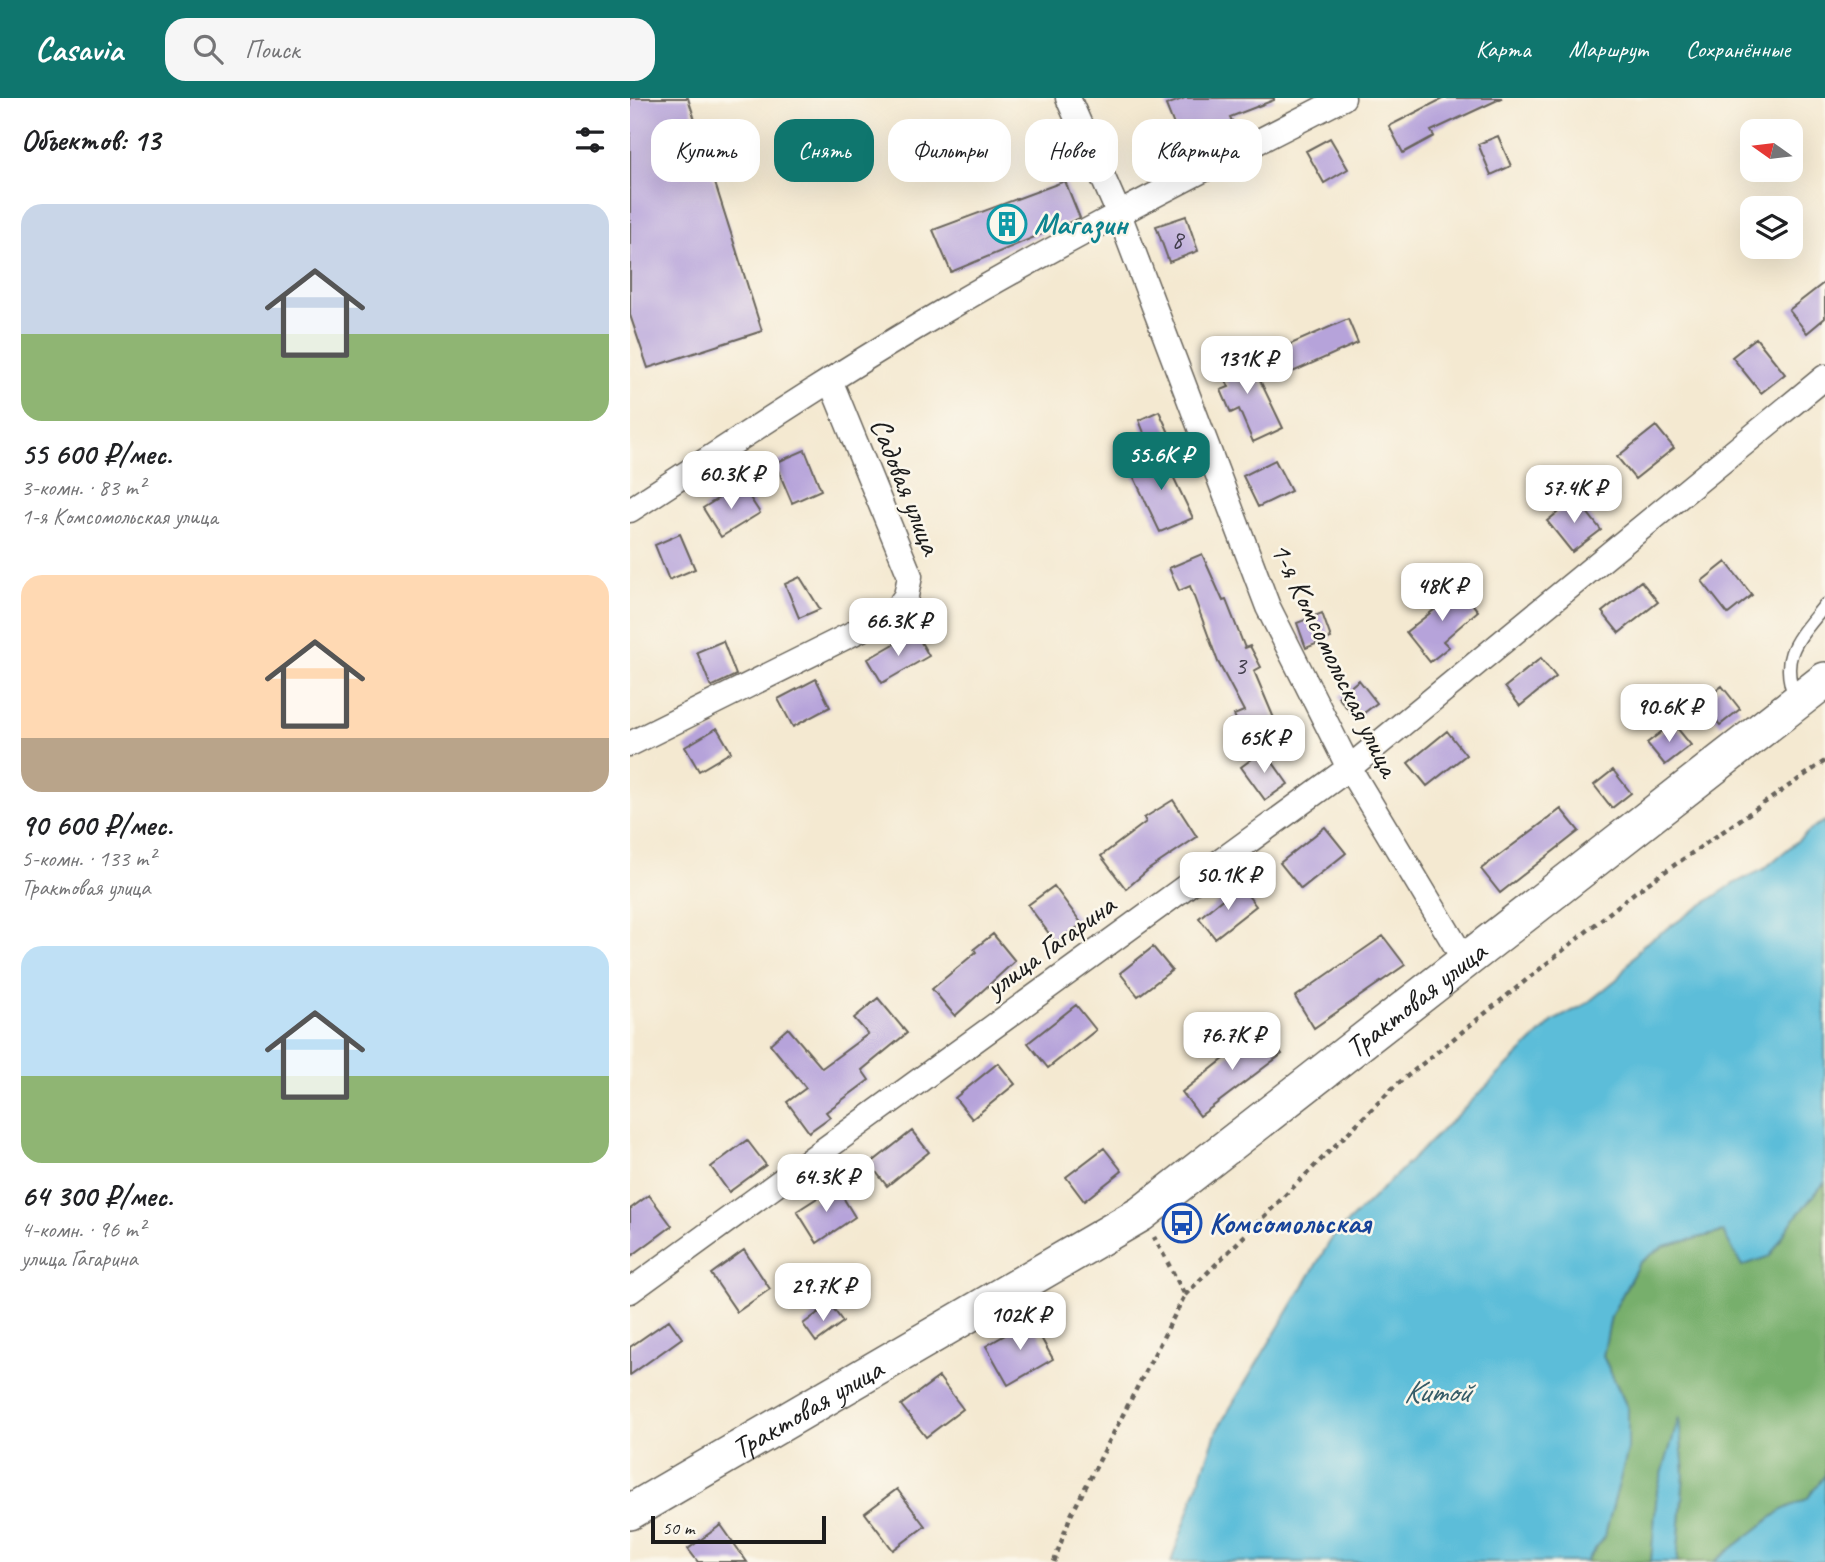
<!DOCTYPE html>
<html lang="ru">
<meta charset="utf-8">
<style>
:root{--surface:#fff;--page:#f6f6f6;--text:#202124;--muted:#757577;--accent:#0f766e}
body{margin:0;font-family:Caveat,sans-serif;background:var(--page);color:var(--text);height:100vh;display:flex;flex-direction:column;font-size:26px;white-space:nowrap}
*{box-sizing:border-box;margin:0}
p{font-size:23px;color:var(--muted)}
.icon{flex:none;width:38px;height:38px;fill:none;stroke:currentColor;stroke-width:2;stroke-linecap:round;stroke-linejoin:round}
.map{position:relative;flex:1;overflow:hidden}
.details{display:flex;flex-direction:column;background:var(--surface);width:630px}
.details>*{flex:none}
.guide{position:absolute;left:21px;top:21px;width:665px;height:63px;display:flex;gap:14px}
.needle{width:46px;rotate:284deg}
.controls{position:absolute;left:1110px;top:21px;display:grid;gap:14px}
.controls a{display:grid;place-items:center;width:63px;height:63px;border-radius:14px;background:var(--surface);box-shadow:0 7px 28px #0002;font-size:35px}
.scale{position:absolute;left:21px;bottom:18px;width:175px;box-sizing:border-box;padding-left:7px;border:4px solid #1c1c1c;border-top:0;font-size:19px;line-height:24px;white-space:nowrap;color:#1c1c1c;-webkit-text-stroke:5px #fbf7ec;paint-order:stroke}
.price{position:absolute;translate:-50% -60px;padding:0 16px;border-radius:14px;background:#fff;color:#222;font-size:23px;line-height:46px;filter:drop-shadow(0 2px 4px #0008)}
.price::after{content:'';position:absolute;left:50%;top:42px;width:21px;height:16px;margin-left:-10px;background:inherit;clip-path:polygon(0 0,100% 0,50% 100%)}
.price.selected{background:var(--accent);color:#fff}
ul{padding:0;list-style:none}
li{display:grid;align-content:center;gap:14px;height:371px;padding:0 21px}
li span{display:grid;place-items:center;height:217px;border-radius:21px;color:#555}
li>.icon{margin-inline-start:auto}
span .icon{width:126px;height:126px;fill:#fffc;stroke-width:1}
li b{font-size:30px}
h2{display:flex;justify-content:space-between;align-items:center;height:84px;padding:0 21px;font-size:30px}
.chip{padding:0 24px;border-radius:21px;background:var(--surface);box-shadow:0 7px 28px #0002;font-size:24px;line-height:63px}
.chip.selected{background:var(--accent);color:#fff}
header{display:flex;align-items:center;gap:42px;box-sizing:border-box;height:98px;padding:0 35px;background:var(--accent);color:#fff}
header strong{font-size:33px}
nav{display:flex;gap:38px;margin-inline-start:auto;font-size:24px}
.search{width:490px;height:63px;background:var(--page);display:flex;align-items:center;gap:18px;box-sizing:border-box;padding:0 24px;border-radius:21px;color:var(--muted);font-size:26px}
main{display:flex;flex:1;min-height:0}
.map>svg:first-child{display:block}
</style>
<header>
<strong>Casavia</strong>
<div class="search"><svg class="icon" aria-label="search" viewBox="0 0 24 24"><circle cx="10" cy="10" r="6"/><path d="M15 15l6 6"/></svg>Поиск</div>
<nav><a>Карта</a><a>Маршрут</a><a>Сохранённые</a></nav>
</header>
<main>
<section class="details">
<h2>Объектов: 13<svg class="icon" aria-label="filters" viewBox="0 0 24 24"><path d="M4 7h16M4 17h16"/><circle cx="9" cy="7" r="2"/><circle cx="15" cy="17" r="2"/></svg></h2>
<ul>
<li><span style="background:linear-gradient(#c9d6e8 60%,#8fb573 0)"><svg class="icon" aria-label="home" viewBox="0 0 24 24"><path d="M3 11l9-7 9 7M6 9v11h12V9"/></svg></span><div><b>55 600 ₽/мес.</b><p>3-комн. · 83 m²</p><p>1-я Комсомольская улица</p></div></li>
<li><span style="background:linear-gradient(#ffd9b3 75%,#b9a48a 0)"><svg class="icon" aria-label="home" viewBox="0 0 24 24"><path d="M3 11l9-7 9 7M6 9v11h12V9"/></svg></span><div><b>90 600 ₽/мес.</b><p>5-комн. · 133 m²</p><p>Трактовая улица</p></div></li>
<li><span style="background:linear-gradient(#bfe0f5 60%,#8fb573 0)"><svg class="icon" aria-label="home" viewBox="0 0 24 24"><path d="M3 11l9-7 9 7M6 9v11h12V9"/></svg></span><div><b>64 300 ₽/мес.</b><p>4-комн. · 96 m²</p><p>улица Гагарина</p></div></li>
</ul>
</section>
<div class="map">
<svg width="1195" height="1464" viewBox="0 0 1195 1464">
<rect width="100%" height="100%" fill="#fbf7ec"/>
<filter id="ink" filterUnits="userSpaceOnUse"><feTurbulence type="fractalNoise" baseFrequency=".0143" numOctaves="2"/><feDisplacementMap in="SourceGraphic" scale="14" xChannelSelector="R" yChannelSelector="G"/><feConvolveMatrix kernelMatrix="1 2 1 2 8 2 1 2 1" color-interpolation-filters="sRGB"/></filter>
<filter id="wash" filterUnits="userSpaceOnUse"><feTurbulence type="fractalNoise" baseFrequency=".00686" numOctaves="4" result="noise"/><feDisplacementMap in="SourceGraphic" scale="28" xChannelSelector="R" yChannelSelector="G"/><feGaussianBlur stdDeviation="1.57" result="paint"/><feColorMatrix in="noise" values="0 0 0 0 0 0 0 0 0 0 0 0 0 0 0 0 0 1.4 0 .05"/><feComposite in="paint" operator="in"/></filter>
<g filter="url(#wash)">
<rect width="100%" height="100%" fill="#f4e9d1"/>
<path fill="#77af6c" stroke="#4a6644" stroke-width="2" d="M1195 1084V1377L1177 1401 1152 1412 1084 1464H1047L1054 1375 1049 1322 1027 1393 1021 1464H956L975 1437 998 1311 973 1258 981 1218 1009 1165 1034 1148 1094 1134 1140 1158 1163 1122Z"/>
<path fill="#5bbdd9" stroke="#3c6c7a" stroke-width="2" d="M1195 723V1084L1163 1122 1140 1158 1112 1168 1093 1134 1034 1148 1009 1165 981 1218 973 1258 998 1311V1352L975 1437 956 1464H541L587 1332 702 1140 923 923 956 906 987 881 1013 847 1103 786 1134 771 1184 729Z
M1049 1319 1054 1375 1047 1464H1021L1027 1393Z
M1195 1377V1464H1084L1152 1412 1177 1401Z"/>
<g id="blocks">
<path fill="#b6a3da" d="M0 0H58L132 233 18 270 0 217Z
M555 0H644V2L600 19 602 23 550 42 536 7Z
M814 0H872L801 33 804 38 773 55 759 28Z
M868 38 881 68 861 77 848 46Z
M700 40 718 71 694 85 676 53Z
M435 83 450 120 321 174 303 132Z
M556 118 568 153 539 164 526 128Z
M1195 184V220L1177 235 1159 212Z
M718 221 728 245 658 276 647 252Z
M1126 240 1155 276 1131 295 1102 259Z
M606 247 620 279 627 276 653 330 623 344 609 311 601 315 591 292 599 289 584 257Z
M529 313 539 335 518 345 509 322Z
M1026 328 1044 350 1005 381 987 359Z
M175 352 191 392 162 405 145 365Z
M532 355 563 420 530 434 499 369Z
M645 362 661 393 628 409 613 378Z
M111 386 130 415 91 439 73 410Z
M946 400 971 432 942 454 917 423Z
M50 436 65 471 39 482 25 447Z
M572 456 593 503 596 502 615 550 620 548 631 569 624 573 646 625 614 639 604 617 614 613 588 564 560 488 549 493 539 470Z
M1096 464 1122 497 1098 516 1072 483Z
M170 479 190 511 169 520 155 486Z
M1011 483 1028 504 989 535 972 514Z
M824 484 848 513 813 543 819 549 800 564 776 534 814 504 809 498Z
M692 515 701 540 676 550 667 525Z
M285 534 299 558 252 585 238 561Z
M93 543 106 577 81 589 67 554Z
M911 560 926 579 890 608 875 589Z
M186 581 200 609 163 629 148 601Z
M729 582 747 605 726 621 708 599Z
M1092 588 1110 611 1090 627 1072 604Z
M1043 625 1061 647 1035 667 1017 645Z
M87 630 101 654 69 673 55 649Z
M817 633 836 657 797 688 778 665Z
M634 652 658 686 635 702 611 669Z
M983 672 1001 695 982 710 964 687Z
M543 702 567 739 518 772 496 791 471 758 516 724 514 720Z
M931 711 949 733 870 795 851 771Z
M695 729 716 755 671 791 650 765Z
M610 787 626 808 585 840 569 820Z
M424 788 452 826 426 845 398 807Z
M363 836 385 863 325 918 302 891 346 854 344 851Z
M753 838 775 867 684 930 665 899Z
M523 849 542 872 508 898 490 875Z
M248 900 277 935 232 972 239 982 196 1014 200 1019 179 1034 157 1004 176 990 140 946 158 930 192 970 238 936 224 920Z
M446 907 466 932 418 970 398 945Z
M632 931 652 956 570 1018 552 994Z
M368 965 385 986 342 1021 325 1000Z
M282 1033 299 1054 257 1088 240 1066Z
M117 1042 136 1067 99 1094 81 1069Z
M474 1050 492 1073 454 1103 436 1079Z
M206 1088 225 1119 187 1145 167 1113Z
M19 1097 42 1128 0 1159V1111Z
M114 1152 140 1191 107 1214 81 1176Z
M200 1206 213 1224 186 1244 173 1226Z
M39 1222 52 1240 0 1277V1249Z
M401 1222 423 1261 378 1287 356 1248Z
M309 1279 333 1311 296 1339 271 1307Z
M267 1391 295 1428 263 1452 235 1415Z
M91 1427 117 1464H68L58 1451Z"/>
</g>
</g>
<g filter="url(#ink)">
<use href="#blocks" fill-opacity="0" stroke="#68645b" stroke-width="2"/>
<g fill="none" stroke-linecap="round" stroke-linejoin="round">
<defs>
<path id="lane" d="M1166 601C1147 558 1169 540 1195 507"/>
<path id="street" d="M438 0 489 116 638 509 719 670 835 863
M0 412C103 345 206 276 312 214 443 137 579 69 713 0
M0 646 264 515 276 498 280 478 200 282
M0 1193 719 670 1195 279"/>
<g id="secondary">
<path id="s1" d="M0 1414 511 1116 1195 582"/>
</g>
</defs>
<use href="#lane" stroke="#68645b" stroke-width="15"/>
<use href="#street" stroke="#68645b" stroke-width="27"/>
<use href="#secondary" stroke="#68645b" stroke-width="38"/>
<path stroke="#68645b" stroke-width="4.5" stroke-dasharray="5 5" stroke-linecap="butt" d="M555 1197 765 988 1004 795 1195 663
M424 1464 440 1419 555 1197 524 1139"/>
<use href="#lane" stroke="#fff" stroke-width="12"/>
<use href="#street" stroke="#fff" stroke-width="24"/>
<use href="#secondary" stroke="#fff" stroke-width="35"/>
</g>
</g>
<defs>
<symbol id="building-ring" viewBox="-11 -11 22 22"><circle r="9.5" fill="#fbf7ec" stroke="#0f9aa8" stroke-width="1.5"/><path d="M-4-6H4V6H1V3H-1V6H-4ZM-2.5-4.3h1.7v1.8h-1.7ZM.8-4.3h1.7v1.8H.8ZM-2.5-1h1.7V.8h-1.7ZM.8-1h1.7V.8H.8Z" fill="#0f9aa8"/></symbol>
<symbol id="bus-ring" viewBox="-11 -11 22 22"><circle r="9.5" fill="#fbf7ec" stroke="#1a4fb4" stroke-width="1.5"/><path d="M-5-6H5V4H4V6H2V4H-2V6H-4V4H-5ZM-3.5-4V0h7V-4ZM-3.5 1.2v1.5H-2V1.2ZM2 1.2v1.5H3.5V1.2Z" fill="#1a4fb4"/></symbol>
</defs>
<g fill-rule="evenodd">
<use href="#building-ring" x="355" y="104" width="44" height="44"/>
<use href="#bus-ring" x="530" y="1103" width="44" height="44"/>
</g>
<g text-anchor="middle" stroke-width="5" stroke-linejoin="round" paint-order="stroke">
<g font-size="26" fill="#423e4c">
<text x="547" y="150">8</text>
<text x="610" y="576">3</text>
</g>
<g font-size="30" font-weight="bold" fill="#0d838f" stroke="#fbf7ec" text-anchor="start">
<text x="404" y="136">Магазин</text>
</g>
<g font-size="30" fill="#1c1c1c" stroke="#fbf7ec">
<text transform="translate(276 388) rotate(68)" y="10">Садовая улица</text>
<text transform="translate(705 561) rotate(64)" y="10">1-я Комсомольская улица</text>
<text transform="translate(420 848) rotate(-36)" y="10">улица Гагарина</text>
<text dy="10" stroke="none"><textPath href="#s1" startOffset="940">Трактовая улица</textPath></text>
<text dy="10" stroke="none"><textPath href="#s1" startOffset="205">Трактовая улица</textPath></text>
</g>
<g font-size="30" font-weight="bold" fill="#164399" stroke="#fbf7ec" text-anchor="start">
<text x="579" y="1135">Комсомольская</text>
</g>
<g font-size="32" font-style="italic" fill="#355c68" stroke="#fbf7ec">
<text x="807" y="1304">Китой</text>
</g>
</g>
</svg>
<div class="controls">
<a><svg class="needle" viewBox="-14 -14 28 28"><path d="M0-13l5 13h-10z" fill="#e53935"/><path d="M0 13l5-13h-10z" fill="#757577"/></svg></a>
<a><svg class="icon" aria-label="layers" viewBox="0 0 24 24"><path d="M12 4l9 5-9 5-9-5zM3 14l9 5 9-5"/></svg></a>
</div>
<div class="scale">50 m</div>
<b class="price" style="left:617px;top:298px">131K ₽</b>
<b class="price selected" style="left:531px;top:394px">55.6K ₽</b>
<b class="price" style="left:101px;top:413px">60.3K ₽</b>
<b class="price" style="left:944px;top:427px">57.4K ₽</b>
<b class="price" style="left:812px;top:525px">48K ₽</b>
<b class="price" style="left:268px;top:560px">66.3K ₽</b>
<b class="price" style="left:1039px;top:646px">90.6K ₽</b>
<b class="price" style="left:634px;top:677px">65K ₽</b>
<b class="price" style="left:598px;top:814px">50.1K ₽</b>
<b class="price" style="left:602px;top:974px">76.7K ₽</b>
<b class="price" style="left:196px;top:1116px">64.3K ₽</b>
<b class="price" style="left:193px;top:1225px">29.7K ₽</b>
<b class="price" style="left:390px;top:1254px">102K ₽</b>
<div class="guide">
<a class="chip">Купить</a>
<a class="chip selected">Снять</a>
<a class="chip">Фильтры</a>
<a class="chip">Новое</a>
<a class="chip">Квартира</a>
</div>
</div>
</main>
